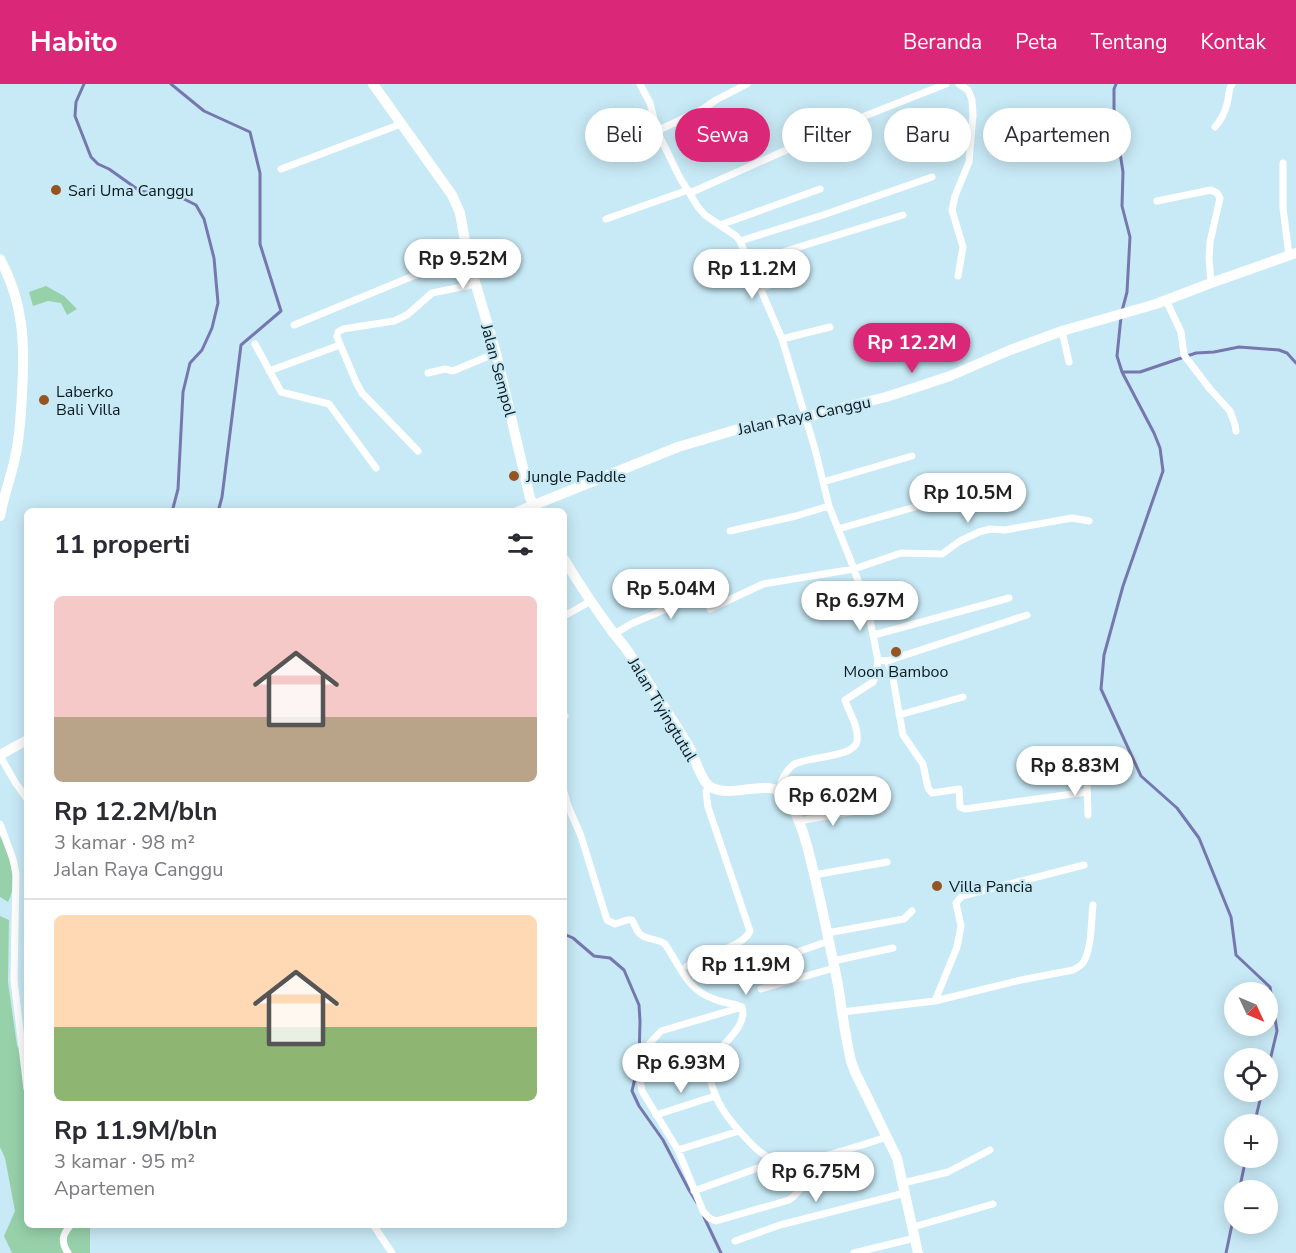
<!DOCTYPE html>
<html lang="id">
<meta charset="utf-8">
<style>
:root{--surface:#fff;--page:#f2f2f3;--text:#2b2b33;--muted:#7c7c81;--line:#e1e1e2;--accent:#db2777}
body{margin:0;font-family:"Nunito Sans",sans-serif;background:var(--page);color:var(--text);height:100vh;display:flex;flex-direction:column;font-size:22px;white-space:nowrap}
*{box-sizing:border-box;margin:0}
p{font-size:20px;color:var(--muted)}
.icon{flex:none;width:33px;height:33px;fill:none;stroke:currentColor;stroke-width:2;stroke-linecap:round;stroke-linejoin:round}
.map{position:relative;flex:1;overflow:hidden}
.sheet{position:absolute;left:24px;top:424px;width:543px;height:720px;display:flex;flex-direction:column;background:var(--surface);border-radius:9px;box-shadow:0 3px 15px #0003}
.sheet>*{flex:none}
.banner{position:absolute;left:585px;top:24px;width:570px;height:54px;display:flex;gap:12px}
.needle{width:39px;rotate:134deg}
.controls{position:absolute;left:1224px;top:898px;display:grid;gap:12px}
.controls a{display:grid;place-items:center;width:54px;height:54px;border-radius:50%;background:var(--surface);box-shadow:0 3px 15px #0003;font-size:30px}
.price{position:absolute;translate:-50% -51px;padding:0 14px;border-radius:21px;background:#fff;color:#222;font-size:20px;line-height:39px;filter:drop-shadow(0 2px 3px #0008)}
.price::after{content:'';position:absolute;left:50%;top:36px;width:18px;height:14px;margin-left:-9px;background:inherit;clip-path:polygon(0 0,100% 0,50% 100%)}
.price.current{background:var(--accent);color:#fff}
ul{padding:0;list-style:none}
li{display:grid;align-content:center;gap:12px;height:318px;padding:0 30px}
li+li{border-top:2px solid var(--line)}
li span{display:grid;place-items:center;height:186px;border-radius:9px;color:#555}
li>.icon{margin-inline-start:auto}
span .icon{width:108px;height:108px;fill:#fffc;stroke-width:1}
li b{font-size:26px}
h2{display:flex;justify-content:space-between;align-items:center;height:72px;padding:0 30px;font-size:26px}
.pill{padding:0 21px;border-radius:27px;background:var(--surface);box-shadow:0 3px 15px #0003;font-size:21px;line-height:54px}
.pill.current{background:var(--accent);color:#fff}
header{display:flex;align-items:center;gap:36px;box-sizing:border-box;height:84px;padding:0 30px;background:var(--accent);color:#fff}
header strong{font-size:28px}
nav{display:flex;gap:33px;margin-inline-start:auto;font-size:21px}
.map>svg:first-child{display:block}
</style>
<header>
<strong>Habito</strong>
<nav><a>Beranda</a><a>Peta</a><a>Tentang</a><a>Kontak</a></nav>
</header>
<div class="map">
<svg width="1296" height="1169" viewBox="0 0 1296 1169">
<rect width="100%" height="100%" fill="#c8eaf6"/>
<path fill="#97d1aa" d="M46 202 64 212 77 225 67 231 61 219 48 217 33 222 29 208Z
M0 752C9 770 19 799 8 818L0 813Z
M0 832 9 836 8 898 17 962 27 973V1142H90V1169H12L4 1152 15 1127 5 1074 0 1063Z"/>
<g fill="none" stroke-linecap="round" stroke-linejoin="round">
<path stroke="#7777af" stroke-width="3" d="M84 0 76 18 75 32 91 73 98 80 109 85 140 107 182 114 196 121 204 135 214 174 218 219 212 244 202 266 190 279 183 308 178 405 172 428
M171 0 204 27 250 48 260 89V160L281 227 241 261 222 413 218 428
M1116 0 1114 5V30L1123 88 1122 122 1130 153 1127 208 1122 227
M1121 233 1117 272 1122 288 1154 349 1160 364 1163 387 1123 502 1104 571 1101 605 1141 692 1177 724 1199 754 1231 833 1236 871 1270 903 1277 947 1268 985
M1122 288H1140L1196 269 1214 268 1239 263 1279 266 1287 269 1296 279
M564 850 573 854 594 872 610 874 624 886 639 921 640 937 639 976
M637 985 632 1007 639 1022 663 1056 689 1106 697 1119
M1254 1041 1262 1008
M1239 1107 1246 1074
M704 1133 721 1169
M1226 1169 1234 1131"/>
<path stroke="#fff" stroke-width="7" d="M640 0 650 19 657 47 680 94 698 123 705 131 736 152 740 157 782 255 815 365 829 422 854 485 868 526 878 576 876 592 873 598 845 616C849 629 859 642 857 657 855 674 806 672 793 681 785 687 781 697 778 706
M1215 43C1221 36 1225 28 1227 20 1229 13 1228 6 1232 0
M657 47 703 25 716 16 747 0
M1283 79V124L1289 171
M281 85 401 40
M690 109 847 39 946 0
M1157 117 1211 106 1217 109 1220 114 1210 158 1209 174 1211 199
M606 135 688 106
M720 141 820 105
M740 157 823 131 932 93
M750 178 903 131
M958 192 963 163 952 126 955 112 969 78 973 31 972 16 968 6 959 0
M761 204 805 190
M1166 216 1181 248 1184 271 1210 305 1230 327 1235 341 1236 347
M294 241 423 188 468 174
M1062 247 1069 278
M782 255 830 243
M255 260 281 308 329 320 376 384
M269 287 340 261
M428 289 445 285 453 287 496 269
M418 367 362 309 356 298 337 253 338 248 343 245 394 237 407 231 432 209 476 200
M823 398 912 372
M838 445 964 409
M730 447 796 432 829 422
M710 525 763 500 854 485 901 469 942 470 960 457 979 448 990 445 1005 446 1072 434 1089 437
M564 532 591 517
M614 550 631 540 666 525 672 520 678 505 683 500 707 490
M874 551 1009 514
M878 576 887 577 892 589 903 651 923 680 928 704 932 709 959 705 960 723 965 725 1087 708
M887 577 1027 531
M899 631 963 613
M564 633 565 632
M0 672 15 698 27 715
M1087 695 1088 731
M564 708 568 722 581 752 607 836 615 840 627 836H632C635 840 636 847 640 850 646 856 657 854 665 860 680 882 687 906 714 915 723 919 733 919 742 923 749 944 716 964 707 981 713 1012 720 1026 742 1050 751 1060 761 1071 774 1076 798 1084 861 1061 887 1053
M799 737 862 726
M0 740 13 775 16 790 14 896 27 1005
M814 791 887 778
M827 849 904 835 912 827
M774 876 829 857
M833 877 893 864
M687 882C692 879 698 875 704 873 718 867 744 861 750 847L708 723 706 708 709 701
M761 905 834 884
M935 917 957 863 961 842 956 819 962 812 1084 781
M742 923 661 947 649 960 641 976 639 991 642 1007 678 1066 703 1127 709 1134 716 1137 789 1116C805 1105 805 1094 806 1077
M842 928 935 917 1021 896 1073 886C1078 883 1082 882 1084 877 1092 863 1091 837 1093 821
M639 991 707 981
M656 1031 715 1012
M678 1066 739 1047
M903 1099 948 1088 990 1066
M694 1107 777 1077
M374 1142 392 1169
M913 1143 993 1120
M735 1157 780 1141 905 1109
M68 1169C61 1158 62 1151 70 1142
M854 1169 915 1154"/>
<path stroke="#fff" stroke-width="10" d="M373 0 452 111 460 129 468 174 496 269 530 414 537 428
M0 175C24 219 25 261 22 309 21 330 20 349 16 369 12 390 4 411 0 432
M517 428 678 363 735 346 806 333 886 313 917 303 950 292 1010 266 1062 247 1156 220 1211 199 1296 169
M564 475C579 500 595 524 612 547 617 554 624 561 629 569 649 599 669 630 688 661 695 672 699 693 708 701 728 718 771 691 786 713 803 737 809 770 816 798 824 832 831 867 838 901 842 926 845 952 851 977L855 988 897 1074 918 1169
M0 671 27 656"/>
</g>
<g fill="#955520" stroke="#c8eaf6" stroke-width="2">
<circle cx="56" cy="106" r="6"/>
<circle cx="44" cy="316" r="6"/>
<circle cx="514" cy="392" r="6"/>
<circle cx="896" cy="568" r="6"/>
<circle cx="937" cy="802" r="6"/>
</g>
<g text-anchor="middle" stroke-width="4.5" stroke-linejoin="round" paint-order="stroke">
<g font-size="16" fill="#0c191d" stroke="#c8eaf6" text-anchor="start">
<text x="68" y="112">Sari Uma Canggu</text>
<text x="56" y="313">Laberko<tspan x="56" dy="18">Bali Villa</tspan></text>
<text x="526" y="398">Jungle Paddle</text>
<text x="896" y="593" text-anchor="middle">Moon Bamboo</text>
<text x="949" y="808">Villa Pancia</text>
</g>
<g font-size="16" fill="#0c191d" stroke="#c8eaf6">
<text transform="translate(499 286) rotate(75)" y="6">Jalan Sempol</text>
<text transform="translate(804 331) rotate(-12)" y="6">Jalan Raya Canggu</text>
<text transform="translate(663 625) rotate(59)" y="6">Jalan Tiyingtutul</text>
</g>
</g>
</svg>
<div class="controls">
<a><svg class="needle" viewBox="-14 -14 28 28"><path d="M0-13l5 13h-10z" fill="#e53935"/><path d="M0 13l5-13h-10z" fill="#7c7c81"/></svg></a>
<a><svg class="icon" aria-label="locate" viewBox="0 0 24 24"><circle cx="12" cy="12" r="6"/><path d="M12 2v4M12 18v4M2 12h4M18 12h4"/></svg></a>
<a>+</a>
<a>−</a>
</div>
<b class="price" style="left:463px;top:206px">Rp 9.52M</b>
<b class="price" style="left:752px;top:216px">Rp 11.2M</b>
<b class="price current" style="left:912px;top:290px">Rp 12.2M</b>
<b class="price" style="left:968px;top:440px">Rp 10.5M</b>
<b class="price" style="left:671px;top:536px">Rp 5.04M</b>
<b class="price" style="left:860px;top:548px">Rp 6.97M</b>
<b class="price" style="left:1075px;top:713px">Rp 8.83M</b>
<b class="price" style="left:833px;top:743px">Rp 6.02M</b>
<b class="price" style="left:746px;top:912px">Rp 11.9M</b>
<b class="price" style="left:681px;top:1010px">Rp 6.93M</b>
<b class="price" style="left:816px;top:1119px">Rp 6.75M</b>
<div class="banner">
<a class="pill">Beli</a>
<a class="pill current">Sewa</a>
<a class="pill">Filter</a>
<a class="pill">Baru</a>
<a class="pill">Apartemen</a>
</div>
<section class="sheet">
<h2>11 properti<svg class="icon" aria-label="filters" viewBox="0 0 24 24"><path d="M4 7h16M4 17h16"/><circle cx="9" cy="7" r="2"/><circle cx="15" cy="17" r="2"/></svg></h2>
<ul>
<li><span style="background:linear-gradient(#f6c9c9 65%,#b9a48a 0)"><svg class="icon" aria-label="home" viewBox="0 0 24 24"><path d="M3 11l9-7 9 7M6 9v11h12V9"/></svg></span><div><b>Rp 12.2M/bln</b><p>3 kamar · 98 m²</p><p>Jalan Raya Canggu</p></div></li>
<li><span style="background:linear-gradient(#ffd9b3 60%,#8fb573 0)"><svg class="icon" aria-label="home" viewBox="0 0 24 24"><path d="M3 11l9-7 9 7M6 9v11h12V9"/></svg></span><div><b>Rp 11.9M/bln</b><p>3 kamar · 95 m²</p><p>Apartemen</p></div></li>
</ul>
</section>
</div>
